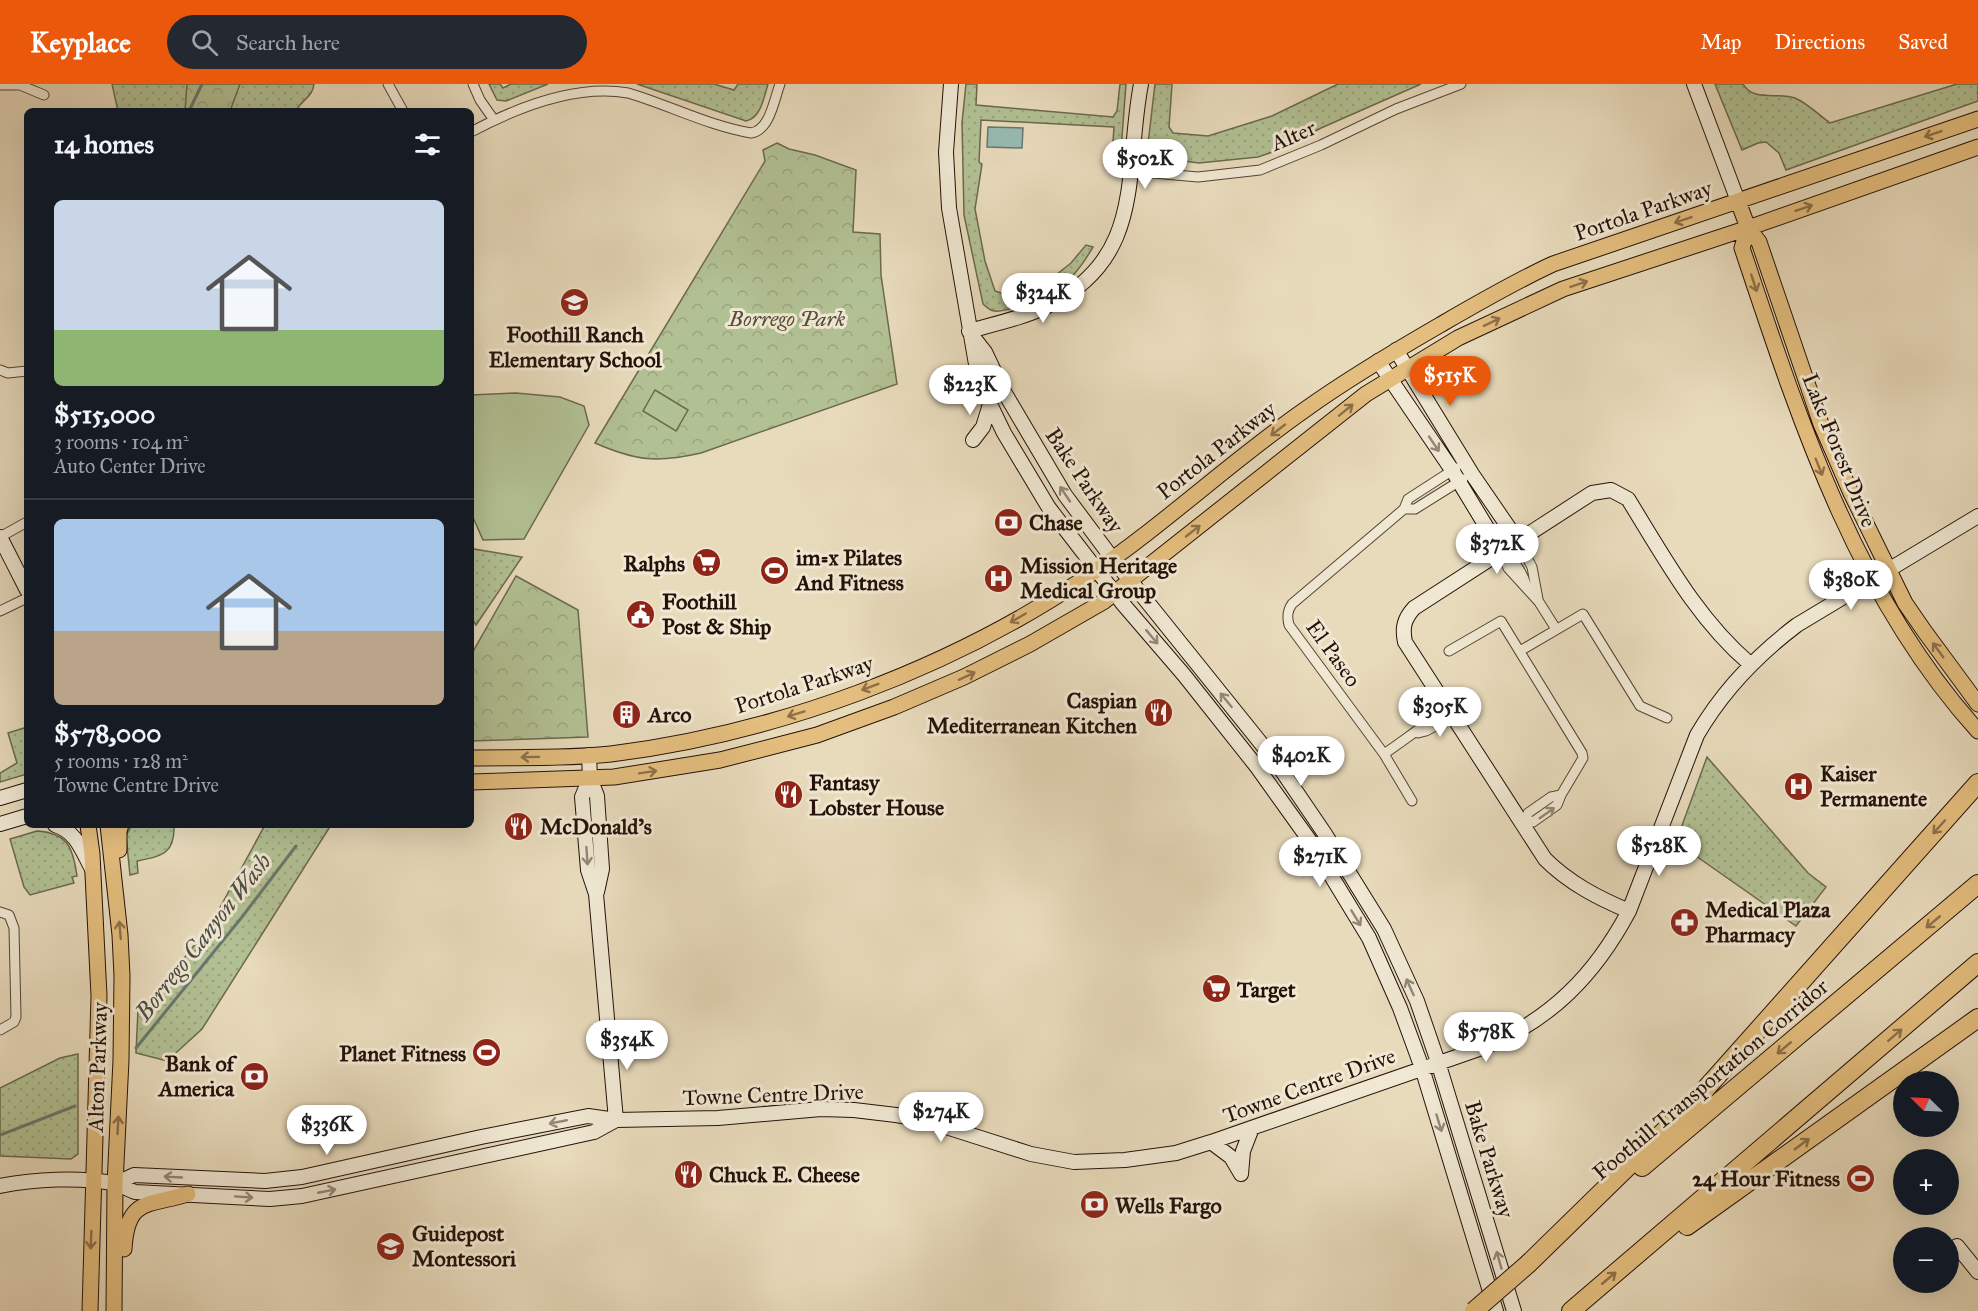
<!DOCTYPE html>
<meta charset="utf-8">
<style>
:root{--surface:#171b24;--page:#242831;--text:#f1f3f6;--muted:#9ea1a6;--line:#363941;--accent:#ea580c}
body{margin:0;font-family:"IM FELL Great Primer",serif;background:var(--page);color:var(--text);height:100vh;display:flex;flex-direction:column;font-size:22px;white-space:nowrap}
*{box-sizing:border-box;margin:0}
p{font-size:20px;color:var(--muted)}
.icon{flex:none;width:33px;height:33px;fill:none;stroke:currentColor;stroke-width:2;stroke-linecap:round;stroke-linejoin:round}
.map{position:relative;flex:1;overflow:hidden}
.sheet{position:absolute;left:24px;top:24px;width:450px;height:720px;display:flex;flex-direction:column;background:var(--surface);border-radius:9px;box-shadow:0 6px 24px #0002}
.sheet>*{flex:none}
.needle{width:39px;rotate:294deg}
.tools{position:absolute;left:1893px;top:987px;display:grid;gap:12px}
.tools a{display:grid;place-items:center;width:66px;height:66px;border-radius:50%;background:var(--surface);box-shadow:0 6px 24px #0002;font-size:30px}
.price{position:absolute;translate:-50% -51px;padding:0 14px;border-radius:21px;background:#fff;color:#222;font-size:20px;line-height:39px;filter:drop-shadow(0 2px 3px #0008)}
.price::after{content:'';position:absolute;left:50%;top:36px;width:18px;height:14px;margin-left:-9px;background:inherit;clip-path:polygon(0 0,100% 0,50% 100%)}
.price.selected{background:var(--accent);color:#fff}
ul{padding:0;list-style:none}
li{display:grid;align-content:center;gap:12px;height:318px;padding:0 30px}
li+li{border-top:2px solid var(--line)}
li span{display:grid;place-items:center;height:186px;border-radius:9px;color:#555}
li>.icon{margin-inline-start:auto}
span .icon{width:108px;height:108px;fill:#fffc;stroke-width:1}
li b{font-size:26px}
h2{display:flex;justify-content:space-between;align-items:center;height:72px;padding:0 30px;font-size:26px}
header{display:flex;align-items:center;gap:36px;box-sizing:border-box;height:84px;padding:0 30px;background:var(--accent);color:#fff}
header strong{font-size:28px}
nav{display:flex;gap:33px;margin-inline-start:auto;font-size:21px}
.search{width:420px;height:54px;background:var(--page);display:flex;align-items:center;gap:15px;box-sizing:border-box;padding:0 21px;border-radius:33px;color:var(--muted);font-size:22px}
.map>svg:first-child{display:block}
</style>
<header>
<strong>Keyplace</strong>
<div class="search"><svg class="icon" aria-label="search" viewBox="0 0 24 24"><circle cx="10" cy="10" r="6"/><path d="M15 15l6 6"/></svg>Search here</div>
<nav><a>Map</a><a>Directions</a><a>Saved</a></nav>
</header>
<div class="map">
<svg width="1978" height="1227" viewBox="0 0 1978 1227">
<defs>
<pattern id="grass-dots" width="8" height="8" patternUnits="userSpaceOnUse" patternTransform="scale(1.5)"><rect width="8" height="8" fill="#b2c194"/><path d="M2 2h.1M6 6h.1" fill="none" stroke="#99a57e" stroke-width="1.8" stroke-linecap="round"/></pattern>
<pattern id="park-crowns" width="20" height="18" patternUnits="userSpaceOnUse" patternTransform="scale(1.5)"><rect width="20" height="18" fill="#b2c194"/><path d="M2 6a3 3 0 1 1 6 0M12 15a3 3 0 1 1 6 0" fill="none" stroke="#99a57e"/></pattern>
</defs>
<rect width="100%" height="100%" fill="#e8dbbc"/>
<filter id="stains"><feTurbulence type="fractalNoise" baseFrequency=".00333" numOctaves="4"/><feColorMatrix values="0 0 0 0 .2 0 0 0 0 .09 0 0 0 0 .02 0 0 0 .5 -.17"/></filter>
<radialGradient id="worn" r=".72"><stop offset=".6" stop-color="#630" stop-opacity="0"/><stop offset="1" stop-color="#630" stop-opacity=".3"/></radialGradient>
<path fill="url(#grass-dots)" stroke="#6b694e" stroke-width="1.5" d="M112 0H314C313 13 301 16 296 27H118Z
M489 0H500L503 4 511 0H548L506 17 497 16Z
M637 0H714L734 6 738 0H768C764 13 761 34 746 37Z
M966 0H977L976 21 1113 33 1117 27 1120 0H1126L1121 66 1112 72 1114 43 981 36 979 78 982 80 975 125 985 177 995 207 1004 210 1047 198 1071 179 1086 161 1093 163C1086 175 1078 188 1067 197 1056 206 1009 229 995 227 990 227 987 223 983 220L964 131 962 39Z
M1155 0H1172L1169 43 1173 49 1208 52 1272 32 1338 0H1421L1321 44 1284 64 1258 73 1199 79 1162 74 1154 70 1148 60Z
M1715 0H1743C1753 18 1777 8 1795 14 1807 19 1819 31 1830 39L1957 0H1978V17L1786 86 1779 69 1766 58 1758 59 1742 66Z
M471 458 474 465 522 473 476 541 471 533Z
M27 643V690L0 698V689L17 679 8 649Z
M1707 673 1808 789 1826 803 1796 842 1676 758Z
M132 741H174C175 770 162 772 137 777L138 789 130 791 126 752Z
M265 741H331L202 945 167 977 136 969 138 926 166 897 211 840Z
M37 747C68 749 73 764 77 792L72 793 74 799 30 811 24 803 10 755Z
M78 970V1070L71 1075 0 1072V1004L60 974Z"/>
<path fill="url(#park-crowns)" stroke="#6b694e" stroke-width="1.5" d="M187 0H240L230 27H185Z
M777 59 789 65 815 71 856 86 853 148 880 150 881 191 897 300 701 369C657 379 636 377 595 359L765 77 763 66Z
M516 492 578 526 588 653 471 657V571Z"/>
<path fill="#b2c194" stroke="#6b694e" stroke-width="1.5" d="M655 306 688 326 676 347 643 327Z
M516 309 560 313 584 322 589 341 524 455 483 456 471 429V311Z"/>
<path fill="#97bbb2" stroke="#69776e" stroke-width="1.5" d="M988 43 1023 44 1022 64 987 63Z"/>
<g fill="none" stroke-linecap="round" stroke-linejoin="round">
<path stroke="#69776e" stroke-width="3" d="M189 27 202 0
M136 964 242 833 296 762
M0 1051 75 1022"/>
<defs>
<path id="street" d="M388 0 403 27
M473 0 480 16 494 36
M0 1H20L44 11
M471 48C516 24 576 0 628 9 669 21 709 42 751 49 770 46 774 16 780 0
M1131 87 1198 93 1260 86 1321 61 1396 25 1461 0
M0 286 8 289 27 287
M1404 425H1415L1463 395
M0 453 27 438
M1518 457 1532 483 1538 515
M1501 467 1508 484 1539 518 1556 545
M1501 467C1515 477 1522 487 1527 503
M0 527 27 514
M1449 567 1501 537 1582 669 1583 674 1561 711 1557 721 1533 738 1526 736
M1520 567 1583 530 1640 622 1667 634
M1418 649 1426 647 1454 632
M1384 670C1406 655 1426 639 1449 625
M1412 717 1384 670 1289 541C1287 533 1287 527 1292 520L1404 425 1408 415 1456 384
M1522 740 1526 736 1528 729 1551 713 1561 711
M0 828 9 831 14 844 16 933 14 938 0 946"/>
<path id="secondary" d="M951 0 946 68 949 124 977 286 990 320 1004 349 1049 424 1123 520 1184 591 1257 683 1310 757 1369 854 1400 924 1422 984 1496 1227
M1694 0 1738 117
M969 247C994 240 1023 234 1047 222 1146 174 1124 89 1141 0
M970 249 985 268 1003 306 1065 411 1112 474 1276 678 1325 750 1384 845 1417 917 1438 978 1514 1227
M1396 266 1472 390 1518 457
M1378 277 1452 386 1501 467
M973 356 983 343 990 320
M0 453 27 506
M589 671 590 694 597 712 602 785 597 808
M590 694 582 713 588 786 596 810 616 1036
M0 714 27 706
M0 740 27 732
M55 741C77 748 82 767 92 785
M1629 827C1598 814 1569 799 1545 775L1405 558C1402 544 1404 535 1414 524L1592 409 1611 406 1628 415C1664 473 1697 535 1750 580
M1211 1058 1231 1073 1241 1090
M1241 1090 1243 1067 1252 1044
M115 1100 134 1091 265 1097 302 1093 481 1053 588 1032 616 1036 718 1034 821 1025 854 1026 896 1031 921 1035 1031 1070 1074 1078 1125 1076 1176 1069 1211 1058 1482 964C1550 937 1595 891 1629 827L1697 651C1723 606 1756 572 1797 541L1978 432
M0 1102C35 1095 78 1093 113 1099 121 1101 127 1105 135 1108L270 1115 302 1112 594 1048 616 1036
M1957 1162 1978 1188"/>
<path id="primary" d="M1738 117 1748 144 1759 158 1821 340 1851 409 1905 519 1925 548 1978 620
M1748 144 1742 164C1799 335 1855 511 1978 647
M471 674C517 673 565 675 611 670 778 649 948 586 1088 492 1164 441 1231 377 1306 325 1349 294 1395 267 1440 241 1478 219 1514 198 1553 180L1978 35
M471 698 614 693 720 676 817 651 894 623 964 593 1030 560 1103 518 1366 310 1458 254 1563 205 1748 144 1978 63
M88 741 92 770 99 912 90 1227
M108 741 120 851 122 892 121 976 115 1100 114 1227
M119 766V747L121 741
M124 1165C127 1113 149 1122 188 1110"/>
<path id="highway" d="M1642 1083 1978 800
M1687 1142 1978 934
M1528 1180 1693 1019 1978 699
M1571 1227 1978 879"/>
</defs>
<use href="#street" stroke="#554435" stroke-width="11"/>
<use href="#secondary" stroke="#241108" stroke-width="16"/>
<use href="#primary" stroke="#241108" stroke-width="17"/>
<use href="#highway" stroke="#241108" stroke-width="20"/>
<use href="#street" stroke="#f0e8d3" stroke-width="9"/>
<use href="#secondary" stroke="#f0e8d3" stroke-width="14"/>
<use href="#primary" stroke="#e4be7e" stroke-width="15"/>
<use href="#highway" stroke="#e4be7e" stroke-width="18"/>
<defs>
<path id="highway-bridge" d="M1474 1227 1528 1180"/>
</defs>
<use href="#highway-bridge" stroke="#241108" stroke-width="20" stroke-linecap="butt"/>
<use href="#highway-bridge" stroke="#e4be7e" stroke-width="18"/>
</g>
<defs><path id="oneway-shaft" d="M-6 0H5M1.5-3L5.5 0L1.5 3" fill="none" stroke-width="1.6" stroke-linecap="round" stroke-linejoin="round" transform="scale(1.5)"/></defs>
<g stroke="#8e7049">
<use href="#oneway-shaft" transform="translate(1933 50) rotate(161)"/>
<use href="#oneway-shaft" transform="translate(1804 124) rotate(-19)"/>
<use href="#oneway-shaft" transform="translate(1683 136) rotate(161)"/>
<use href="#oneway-shaft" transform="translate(1754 199) rotate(72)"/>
<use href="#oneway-shaft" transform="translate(1579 200) rotate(-18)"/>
<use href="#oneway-shaft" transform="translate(1492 238) rotate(-26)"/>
<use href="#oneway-shaft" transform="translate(1346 326) rotate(-39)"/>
<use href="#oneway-shaft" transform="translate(1278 346) rotate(142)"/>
<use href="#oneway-shaft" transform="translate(1819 383) rotate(68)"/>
<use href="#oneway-shaft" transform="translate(1193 447) rotate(-38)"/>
<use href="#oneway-shaft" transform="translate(1018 534) rotate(150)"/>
<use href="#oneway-shaft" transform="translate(1938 566) rotate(-126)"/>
<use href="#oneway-shaft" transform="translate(967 592) rotate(-25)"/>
<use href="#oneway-shaft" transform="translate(870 603) rotate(160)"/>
<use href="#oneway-shaft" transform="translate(796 630) rotate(163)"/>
<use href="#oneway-shaft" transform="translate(530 673) rotate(179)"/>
<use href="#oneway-shaft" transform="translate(648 688) rotate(-9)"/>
<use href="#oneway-shaft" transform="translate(1939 743) rotate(132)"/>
<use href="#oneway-shaft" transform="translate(1933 838) rotate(140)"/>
<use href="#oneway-shaft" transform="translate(120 846) rotate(-95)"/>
<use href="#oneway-shaft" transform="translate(1895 951) rotate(-41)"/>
<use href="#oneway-shaft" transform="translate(1784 964) rotate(140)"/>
<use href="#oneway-shaft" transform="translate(118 1041) rotate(-87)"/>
<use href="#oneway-shaft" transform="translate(1802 1060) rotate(-36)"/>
<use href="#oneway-shaft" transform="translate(91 1156) rotate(92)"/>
<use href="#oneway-shaft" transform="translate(1609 1194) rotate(-40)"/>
</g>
<g stroke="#948778">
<use href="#oneway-shaft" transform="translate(1434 360) rotate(56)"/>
<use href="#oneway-shaft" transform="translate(1065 410) rotate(-124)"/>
<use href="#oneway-shaft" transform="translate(1152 553) rotate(50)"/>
<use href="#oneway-shaft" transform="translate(1226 616) rotate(-129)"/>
<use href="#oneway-shaft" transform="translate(1547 729) rotate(-35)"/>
<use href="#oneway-shaft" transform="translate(587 772) rotate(86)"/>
<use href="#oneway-shaft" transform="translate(1356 834) rotate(59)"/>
<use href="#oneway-shaft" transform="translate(1410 903) rotate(-114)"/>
<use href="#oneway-shaft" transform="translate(558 1038) rotate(169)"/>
<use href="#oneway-shaft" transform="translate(1439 1039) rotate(73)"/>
<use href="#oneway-shaft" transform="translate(173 1093) rotate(-177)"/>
<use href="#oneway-shaft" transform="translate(327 1107) rotate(-11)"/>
<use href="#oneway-shaft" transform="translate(244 1113) rotate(4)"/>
<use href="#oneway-shaft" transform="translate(1499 1176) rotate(-106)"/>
</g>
<defs>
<symbol id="school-disc" viewBox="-11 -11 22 22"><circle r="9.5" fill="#8f2418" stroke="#f0e8d3"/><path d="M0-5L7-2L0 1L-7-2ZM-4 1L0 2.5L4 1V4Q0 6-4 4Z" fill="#fff"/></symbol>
<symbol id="bank-disc" viewBox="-11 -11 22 22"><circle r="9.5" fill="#8f2418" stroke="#f0e8d3"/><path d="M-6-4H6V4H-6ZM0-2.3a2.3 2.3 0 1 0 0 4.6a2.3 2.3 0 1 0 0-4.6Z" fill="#fff"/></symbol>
<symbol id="supermarket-disc" viewBox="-11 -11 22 22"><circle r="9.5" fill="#8f2418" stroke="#f0e8d3"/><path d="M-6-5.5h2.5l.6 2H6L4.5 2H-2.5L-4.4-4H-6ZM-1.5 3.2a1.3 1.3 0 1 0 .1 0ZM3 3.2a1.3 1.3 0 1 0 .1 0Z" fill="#fff"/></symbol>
<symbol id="stadium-disc" viewBox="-11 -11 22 22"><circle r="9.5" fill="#8f2418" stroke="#f0e8d3"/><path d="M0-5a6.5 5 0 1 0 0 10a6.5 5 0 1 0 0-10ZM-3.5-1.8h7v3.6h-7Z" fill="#fff"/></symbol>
<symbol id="hospital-disc" viewBox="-11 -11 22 22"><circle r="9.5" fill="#8f2418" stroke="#f0e8d3"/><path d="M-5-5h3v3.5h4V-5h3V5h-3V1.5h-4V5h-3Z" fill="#fff"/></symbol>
<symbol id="civic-disc" viewBox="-11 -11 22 22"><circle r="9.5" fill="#8f2418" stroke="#f0e8d3"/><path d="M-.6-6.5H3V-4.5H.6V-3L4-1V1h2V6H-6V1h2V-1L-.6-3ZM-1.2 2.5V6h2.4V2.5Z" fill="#fff"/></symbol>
<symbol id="restaurant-disc" viewBox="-11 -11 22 22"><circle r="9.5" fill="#8f2418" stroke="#f0e8d3"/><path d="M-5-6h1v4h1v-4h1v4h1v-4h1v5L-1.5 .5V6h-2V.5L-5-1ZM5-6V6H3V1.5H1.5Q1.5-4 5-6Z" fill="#fff"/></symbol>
<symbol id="building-disc" viewBox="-11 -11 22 22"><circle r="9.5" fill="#8f2418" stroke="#f0e8d3"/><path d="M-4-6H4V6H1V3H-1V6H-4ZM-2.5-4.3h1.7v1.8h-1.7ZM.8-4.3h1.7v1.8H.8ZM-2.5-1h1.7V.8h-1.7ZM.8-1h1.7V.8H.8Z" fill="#fff"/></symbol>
<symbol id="pharmacy-disc" viewBox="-11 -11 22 22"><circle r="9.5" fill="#8f2418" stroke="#f0e8d3"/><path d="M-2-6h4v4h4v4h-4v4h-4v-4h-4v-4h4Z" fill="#fff"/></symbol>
</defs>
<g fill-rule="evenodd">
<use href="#school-disc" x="558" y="202" width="33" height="33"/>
<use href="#bank-disc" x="992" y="422" width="33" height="33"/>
<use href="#supermarket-disc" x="690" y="462" width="33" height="33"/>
<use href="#stadium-disc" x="758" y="470" width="33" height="33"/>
<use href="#hospital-disc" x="982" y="478" width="33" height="33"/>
<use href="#civic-disc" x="624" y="514" width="33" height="33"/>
<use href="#restaurant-disc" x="1142" y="612" width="33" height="33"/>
<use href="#building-disc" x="610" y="614" width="33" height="33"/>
<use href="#hospital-disc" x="1782" y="686" width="33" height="33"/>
<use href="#restaurant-disc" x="772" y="694" width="33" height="33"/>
<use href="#restaurant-disc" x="502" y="726" width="33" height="33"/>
<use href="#pharmacy-disc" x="1668" y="822" width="33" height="33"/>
<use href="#supermarket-disc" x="1200" y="888" width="33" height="33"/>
<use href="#stadium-disc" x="470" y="952" width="33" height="33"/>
<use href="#bank-disc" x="238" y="976" width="33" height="33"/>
<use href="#restaurant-disc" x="672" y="1074" width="33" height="33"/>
<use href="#stadium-disc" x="1844" y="1078" width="33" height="33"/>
<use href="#bank-disc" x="1078" y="1104" width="33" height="33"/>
<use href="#school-disc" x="374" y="1146" width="33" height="33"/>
</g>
<g text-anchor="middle" stroke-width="6" stroke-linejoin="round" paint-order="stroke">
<g font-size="22" fill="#241108" stroke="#f0e8d3">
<text transform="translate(1293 51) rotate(-23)" y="8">Alter</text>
<text transform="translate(1643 126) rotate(-19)" y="8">Portola Parkway</text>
<text transform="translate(1216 366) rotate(-38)" y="8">Portola Parkway</text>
<text transform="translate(1840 366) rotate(68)" y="8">Lake Forest Drive</text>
<text transform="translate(1085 396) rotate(56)" y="8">Bake Parkway</text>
<text transform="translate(1334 569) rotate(54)" y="8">El Paseo</text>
<text transform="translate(804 600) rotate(-18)" y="8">Portola Parkway</text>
<text transform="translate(97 983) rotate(-88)" y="8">Alton Parkway</text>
<text transform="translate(1710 995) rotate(-40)" y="8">Foothill Transportation Corridor</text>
<text transform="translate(1309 1001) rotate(-20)" y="8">Towne Centre Drive</text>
<text transform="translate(773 1010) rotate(-2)" y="8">Towne Centre Drive</text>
<text transform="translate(1490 1075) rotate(73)" y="8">Bake Parkway</text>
</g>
<g font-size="22" font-style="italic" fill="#564f39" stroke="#f0e8d3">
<text x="787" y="242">Borrego Park</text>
</g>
<g font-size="22" font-weight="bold" fill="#241108" stroke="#f0e8d3" text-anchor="start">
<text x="575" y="258" text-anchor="middle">Foothill Ranch<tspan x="575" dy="25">Elementary School</tspan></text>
<text x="1029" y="446">Chase</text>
<text x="796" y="481">im=x Pilates<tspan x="796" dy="25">And Fitness</tspan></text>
<text x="685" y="487" text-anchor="end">Ralphs</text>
<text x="1020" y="489">Mission Heritage<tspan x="1020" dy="25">Medical Group</tspan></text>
<text x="662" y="525">Foothill<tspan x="662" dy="25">Post &amp; Ship</tspan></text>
<text x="1137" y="624" text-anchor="end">Caspian<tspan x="1137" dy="25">Mediterranean Kitchen</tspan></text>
<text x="648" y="638">Arco</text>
<text x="1820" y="697">Kaiser<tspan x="1820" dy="25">Permanente</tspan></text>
<text x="809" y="706">Fantasy<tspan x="809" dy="25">Lobster House</tspan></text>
<text x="540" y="750">McDonald's</text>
<text x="1705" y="833">Medical Plaza<tspan x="1705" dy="25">Pharmacy</tspan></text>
<text x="1237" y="913">Target</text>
<text x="466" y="977" text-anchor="end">Planet Fitness</text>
<text x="234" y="987" text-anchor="end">Bank of<tspan x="234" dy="25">America</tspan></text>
<text x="709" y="1098">Chuck E. Cheese</text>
<text x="1840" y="1102" text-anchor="end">24 Hour Fitness</text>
<text x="1115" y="1129">Wells Fargo</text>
<text x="412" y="1157">Guidepost<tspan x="412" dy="25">Montessori</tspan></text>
</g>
<g font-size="24" font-style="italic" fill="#4c4c44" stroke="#f0e8d3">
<text transform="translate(203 853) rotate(-52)" y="8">Borrego Canyon Wash</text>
</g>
</g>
<rect width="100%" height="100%" filter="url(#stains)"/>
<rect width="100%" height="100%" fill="url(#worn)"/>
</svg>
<div class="tools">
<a><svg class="needle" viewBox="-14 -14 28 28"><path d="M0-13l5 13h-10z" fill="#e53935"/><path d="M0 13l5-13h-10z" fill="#9ea1a6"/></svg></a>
<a>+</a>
<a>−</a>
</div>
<b class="price" style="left:1145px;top:106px">$502K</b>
<b class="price" style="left:1043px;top:240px">$324K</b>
<b class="price selected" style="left:1450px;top:323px">$515K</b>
<b class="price" style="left:970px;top:332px">$223K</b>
<b class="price" style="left:1497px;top:491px">$372K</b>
<b class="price" style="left:1851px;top:527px">$380K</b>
<b class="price" style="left:1440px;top:654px">$305K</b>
<b class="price" style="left:1301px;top:703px">$402K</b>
<b class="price" style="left:1659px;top:793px">$528K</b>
<b class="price" style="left:1320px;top:804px">$271K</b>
<b class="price" style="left:1486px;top:979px">$578K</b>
<b class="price" style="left:627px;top:987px">$354K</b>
<b class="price" style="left:941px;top:1059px">$274K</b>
<b class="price" style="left:327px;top:1072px">$336K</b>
<section class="sheet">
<h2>14 homes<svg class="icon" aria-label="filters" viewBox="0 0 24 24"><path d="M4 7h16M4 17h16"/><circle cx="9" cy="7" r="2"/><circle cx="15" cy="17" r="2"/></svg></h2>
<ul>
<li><span style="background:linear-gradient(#c9d6e8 70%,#8fb573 0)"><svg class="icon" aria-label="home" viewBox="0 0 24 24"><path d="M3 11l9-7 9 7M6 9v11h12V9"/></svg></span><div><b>$515,000</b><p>3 rooms · 104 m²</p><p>Auto Center Drive</p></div></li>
<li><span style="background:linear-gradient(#a9c7e8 60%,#b9a48a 0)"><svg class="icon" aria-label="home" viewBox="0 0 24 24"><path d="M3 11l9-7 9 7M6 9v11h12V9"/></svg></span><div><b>$578,000</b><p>5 rooms · 128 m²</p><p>Towne Centre Drive</p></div></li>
</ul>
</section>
</div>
